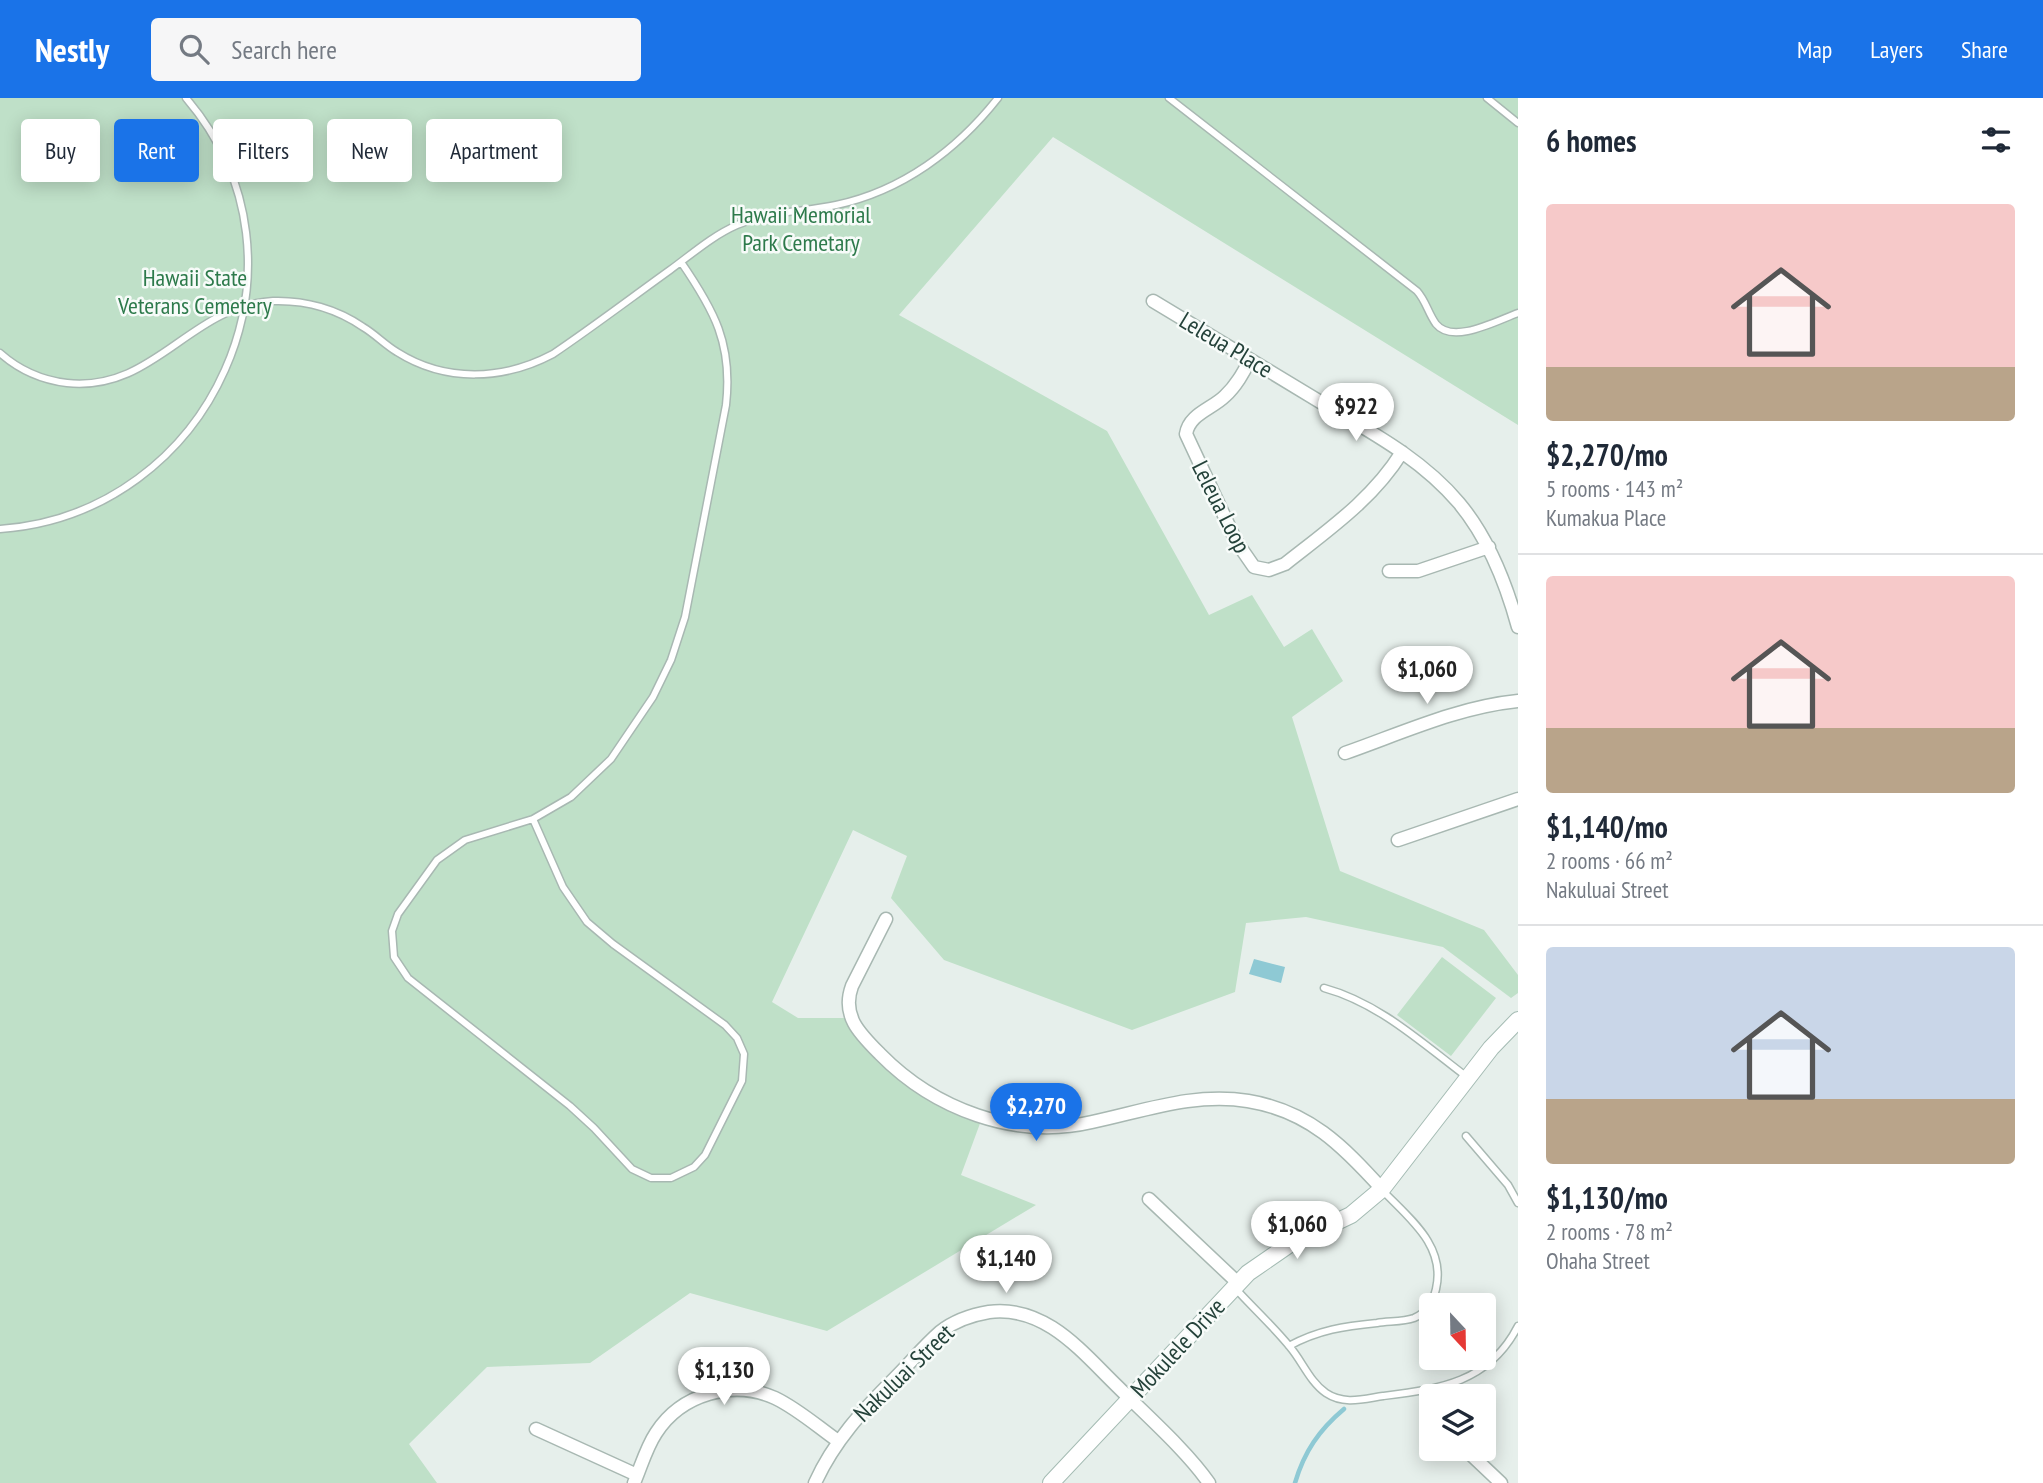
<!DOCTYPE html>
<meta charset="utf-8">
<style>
:root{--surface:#fff;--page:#f6f6f7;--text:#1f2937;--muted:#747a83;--line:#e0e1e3;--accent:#1a73e8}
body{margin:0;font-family:"PT Sans Narrow",sans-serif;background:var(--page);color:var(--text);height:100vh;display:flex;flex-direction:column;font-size:26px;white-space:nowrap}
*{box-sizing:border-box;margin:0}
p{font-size:23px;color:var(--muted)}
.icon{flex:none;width:38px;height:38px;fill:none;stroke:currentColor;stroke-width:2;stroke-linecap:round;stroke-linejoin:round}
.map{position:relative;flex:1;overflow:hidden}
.panel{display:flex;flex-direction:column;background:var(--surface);width:525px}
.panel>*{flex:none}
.guide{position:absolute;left:21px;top:21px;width:665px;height:63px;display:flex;gap:14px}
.needle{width:46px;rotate:158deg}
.tools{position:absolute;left:1419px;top:1195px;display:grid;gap:14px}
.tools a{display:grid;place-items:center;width:77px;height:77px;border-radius:7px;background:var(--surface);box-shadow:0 4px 18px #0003;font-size:35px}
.price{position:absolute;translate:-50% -60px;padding:0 16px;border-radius:24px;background:#fff;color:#222;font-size:23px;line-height:46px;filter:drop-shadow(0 2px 4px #0008)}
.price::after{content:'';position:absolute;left:50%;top:42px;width:21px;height:16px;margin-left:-10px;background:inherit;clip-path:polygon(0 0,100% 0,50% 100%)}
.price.active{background:var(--accent);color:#fff}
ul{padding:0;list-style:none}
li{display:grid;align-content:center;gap:14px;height:371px;padding:0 28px}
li+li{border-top:2px solid var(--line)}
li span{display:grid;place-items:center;height:217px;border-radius:7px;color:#555}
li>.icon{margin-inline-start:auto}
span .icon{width:126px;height:126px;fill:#fffc;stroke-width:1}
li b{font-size:30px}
h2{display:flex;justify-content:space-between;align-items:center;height:84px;padding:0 28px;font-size:30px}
.chip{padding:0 24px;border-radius:7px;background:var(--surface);box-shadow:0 4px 18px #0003;font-size:24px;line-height:63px}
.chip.active{background:var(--accent);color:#fff}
header{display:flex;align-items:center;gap:42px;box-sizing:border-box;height:98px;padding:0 35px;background:var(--accent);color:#fff}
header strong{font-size:33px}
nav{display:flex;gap:38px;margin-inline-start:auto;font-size:24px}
.search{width:490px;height:63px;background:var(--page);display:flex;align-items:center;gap:18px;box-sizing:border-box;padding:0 24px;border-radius:7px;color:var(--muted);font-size:26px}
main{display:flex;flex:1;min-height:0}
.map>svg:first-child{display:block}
</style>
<header>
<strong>Nestly</strong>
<div class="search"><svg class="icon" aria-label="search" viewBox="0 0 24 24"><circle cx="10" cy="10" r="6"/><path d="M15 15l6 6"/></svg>Search here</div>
<nav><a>Map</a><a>Layers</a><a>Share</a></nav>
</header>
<main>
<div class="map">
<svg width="1518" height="1385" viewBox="0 0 1518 1385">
<rect width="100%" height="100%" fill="#e6efeb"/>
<path fill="#bfe0c8" d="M0 0H1518V327L1053 39 899 217 1107 333 1209 517 1252 497 1284 549 1312 531 1343 583 1292 619 1340 773 1484 832 1518 877V895L1511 900 1443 849 1306 819 1246 825 1235 894 1132 932 944 862 891 800 907 758 853 732 772 904 798 920H853L926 1000 982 1020 961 1077 1036 1107 827 1233 690 1195 590 1265 487 1269 409 1346 437 1385H0Z
M1442 859 1496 900 1451 958 1397 917Z"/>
<path fill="#8ec9d4" d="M1254 861 1285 869 1281 885 1249 876Z"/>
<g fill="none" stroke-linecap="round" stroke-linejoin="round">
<path stroke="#8ec9d4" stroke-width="4.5" d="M1295 1385C1304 1354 1319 1332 1344 1311"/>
<defs>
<path id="lane" d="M1169 0 1417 193C1426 203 1428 215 1436 226 1453 247 1498 222 1518 215
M1487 0 1518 25
M0 255C18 271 42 282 67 285 155 294 189 208 273 203 305 202 337 211 363 229 375 236 385 247 397 254 446 285 504 282 553 256 593 229 631 200 670 172 692 156 712 138 737 127 769 113 803 114 836 107 902 93 957 52 998 0
M0 431C211 416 327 165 186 0
M533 721 563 789 587 824 613 846 725 927 737 940 744 956 742 983 705 1057 694 1069 671 1080H651L632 1071 594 1030 570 1008 408 880 394 859 392 833 398 816 437 762 465 742 533 721 571 699 611 661 653 599 671 562 685 519 726 307C733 246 714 212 681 164
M1324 890C1379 905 1422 945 1467 979
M1466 1038 1508 1087 1518 1105
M1235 1190C1253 1210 1273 1228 1290 1249 1302 1263 1310 1284 1326 1295 1344 1307 1363 1301 1383 1298 1439 1291 1489 1285 1518 1228
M1289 1248C1318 1232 1345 1228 1377 1225 1388 1223 1403 1224 1414 1220 1426 1215 1433 1204 1436 1191 1446 1148 1410 1121 1383 1093"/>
<path id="street" d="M1153 203C1210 237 1266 271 1322 305 1371 334 1422 361 1459 405 1489 441 1506 485 1518 529
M1250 262C1243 275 1236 288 1225 298 1212 311 1189 316 1186 336L1236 443 1254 469 1269 472 1285 466C1328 432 1373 401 1402 354
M1389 473H1418L1489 449
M1345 655C1402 635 1458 609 1518 603
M1398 742 1518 701
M886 821 852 888C841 918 860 936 880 956 934 1011 1015 1042 1092 1024 1144 1013 1195 994 1248 1003 1309 1013 1343 1048 1382 1091
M1149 1101 1238 1185
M1429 1316 1432 1319
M536 1331 637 1377
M1465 1351 1501 1385
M634 1385C641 1369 646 1350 656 1335 681 1296 733 1281 775 1300 798 1311 818 1329 838 1343
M815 1385C834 1343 863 1312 895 1280 910 1265 924 1248 940 1234 954 1223 971 1217 989 1214 1045 1207 1081 1253 1117 1288 1145 1316 1187 1353 1209 1385"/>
<path id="secondary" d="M1051 1385 1248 1175 1290 1146 1351 1117 1382 1091 1491 950 1518 922"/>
</defs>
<use href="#lane" stroke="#a8b8b2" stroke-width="9"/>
<use href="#street" stroke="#a8b8b2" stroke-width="15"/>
<use href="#secondary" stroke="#a4bbb3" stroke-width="18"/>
<use href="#lane" stroke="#fff" stroke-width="6"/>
<use href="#street" stroke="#fff" stroke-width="12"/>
<use href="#secondary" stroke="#fff" stroke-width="16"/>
</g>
<g text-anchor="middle" stroke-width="5" stroke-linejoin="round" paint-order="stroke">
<g font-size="24" fill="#2d7a4b" stroke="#f7fbf9">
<text x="801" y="125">Hawaii Memorial<tspan x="801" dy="28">Park Cemetary</tspan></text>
<text x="195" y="188">Hawaii State<tspan x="195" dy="28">Veterans Cemetery</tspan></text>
</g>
<g font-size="24" fill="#24423a" stroke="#f7fbf9">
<text transform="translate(1226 247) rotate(31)" y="8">Leleua Place</text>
<text transform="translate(1221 409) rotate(63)" y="8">Leleua Loop</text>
<text transform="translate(1178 1250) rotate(-47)" y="8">Mokulele Drive</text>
<text transform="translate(904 1275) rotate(-44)" y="8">Nakuluai Street</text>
</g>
</g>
</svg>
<div class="tools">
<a><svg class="needle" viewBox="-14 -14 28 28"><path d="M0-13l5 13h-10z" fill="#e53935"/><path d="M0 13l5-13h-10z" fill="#747a83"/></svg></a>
<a><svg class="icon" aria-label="layers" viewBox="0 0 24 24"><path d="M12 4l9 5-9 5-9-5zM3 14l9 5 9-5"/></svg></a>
</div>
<b class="price" style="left:1356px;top:345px">$922</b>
<b class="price" style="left:1427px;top:608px">$1,060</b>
<b class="price active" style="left:1036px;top:1045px">$2,270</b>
<b class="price" style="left:1297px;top:1163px">$1,060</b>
<b class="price" style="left:1006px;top:1197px">$1,140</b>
<b class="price" style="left:724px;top:1309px">$1,130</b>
<div class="guide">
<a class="chip">Buy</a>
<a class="chip active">Rent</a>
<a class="chip">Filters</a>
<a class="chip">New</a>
<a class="chip">Apartment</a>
</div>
</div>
<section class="panel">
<h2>6 homes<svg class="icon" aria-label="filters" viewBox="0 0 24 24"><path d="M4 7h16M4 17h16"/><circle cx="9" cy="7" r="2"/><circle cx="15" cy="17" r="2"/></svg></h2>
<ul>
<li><span style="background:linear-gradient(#f6c9c9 75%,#b9a48a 0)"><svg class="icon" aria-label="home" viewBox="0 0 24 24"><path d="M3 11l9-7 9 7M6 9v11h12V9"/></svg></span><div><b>$2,270/mo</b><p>5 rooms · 143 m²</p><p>Kumakua Place</p></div></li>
<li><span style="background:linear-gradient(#f6c9c9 70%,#b9a48a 0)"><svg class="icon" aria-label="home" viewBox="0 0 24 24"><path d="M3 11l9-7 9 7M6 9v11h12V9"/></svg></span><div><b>$1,140/mo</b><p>2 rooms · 66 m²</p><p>Nakuluai Street</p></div></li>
<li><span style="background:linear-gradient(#c9d6e8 70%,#b9a48a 0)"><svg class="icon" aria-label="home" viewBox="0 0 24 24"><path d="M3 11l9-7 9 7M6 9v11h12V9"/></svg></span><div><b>$1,130/mo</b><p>2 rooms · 78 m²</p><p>Ohaha Street</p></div></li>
</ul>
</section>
</main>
